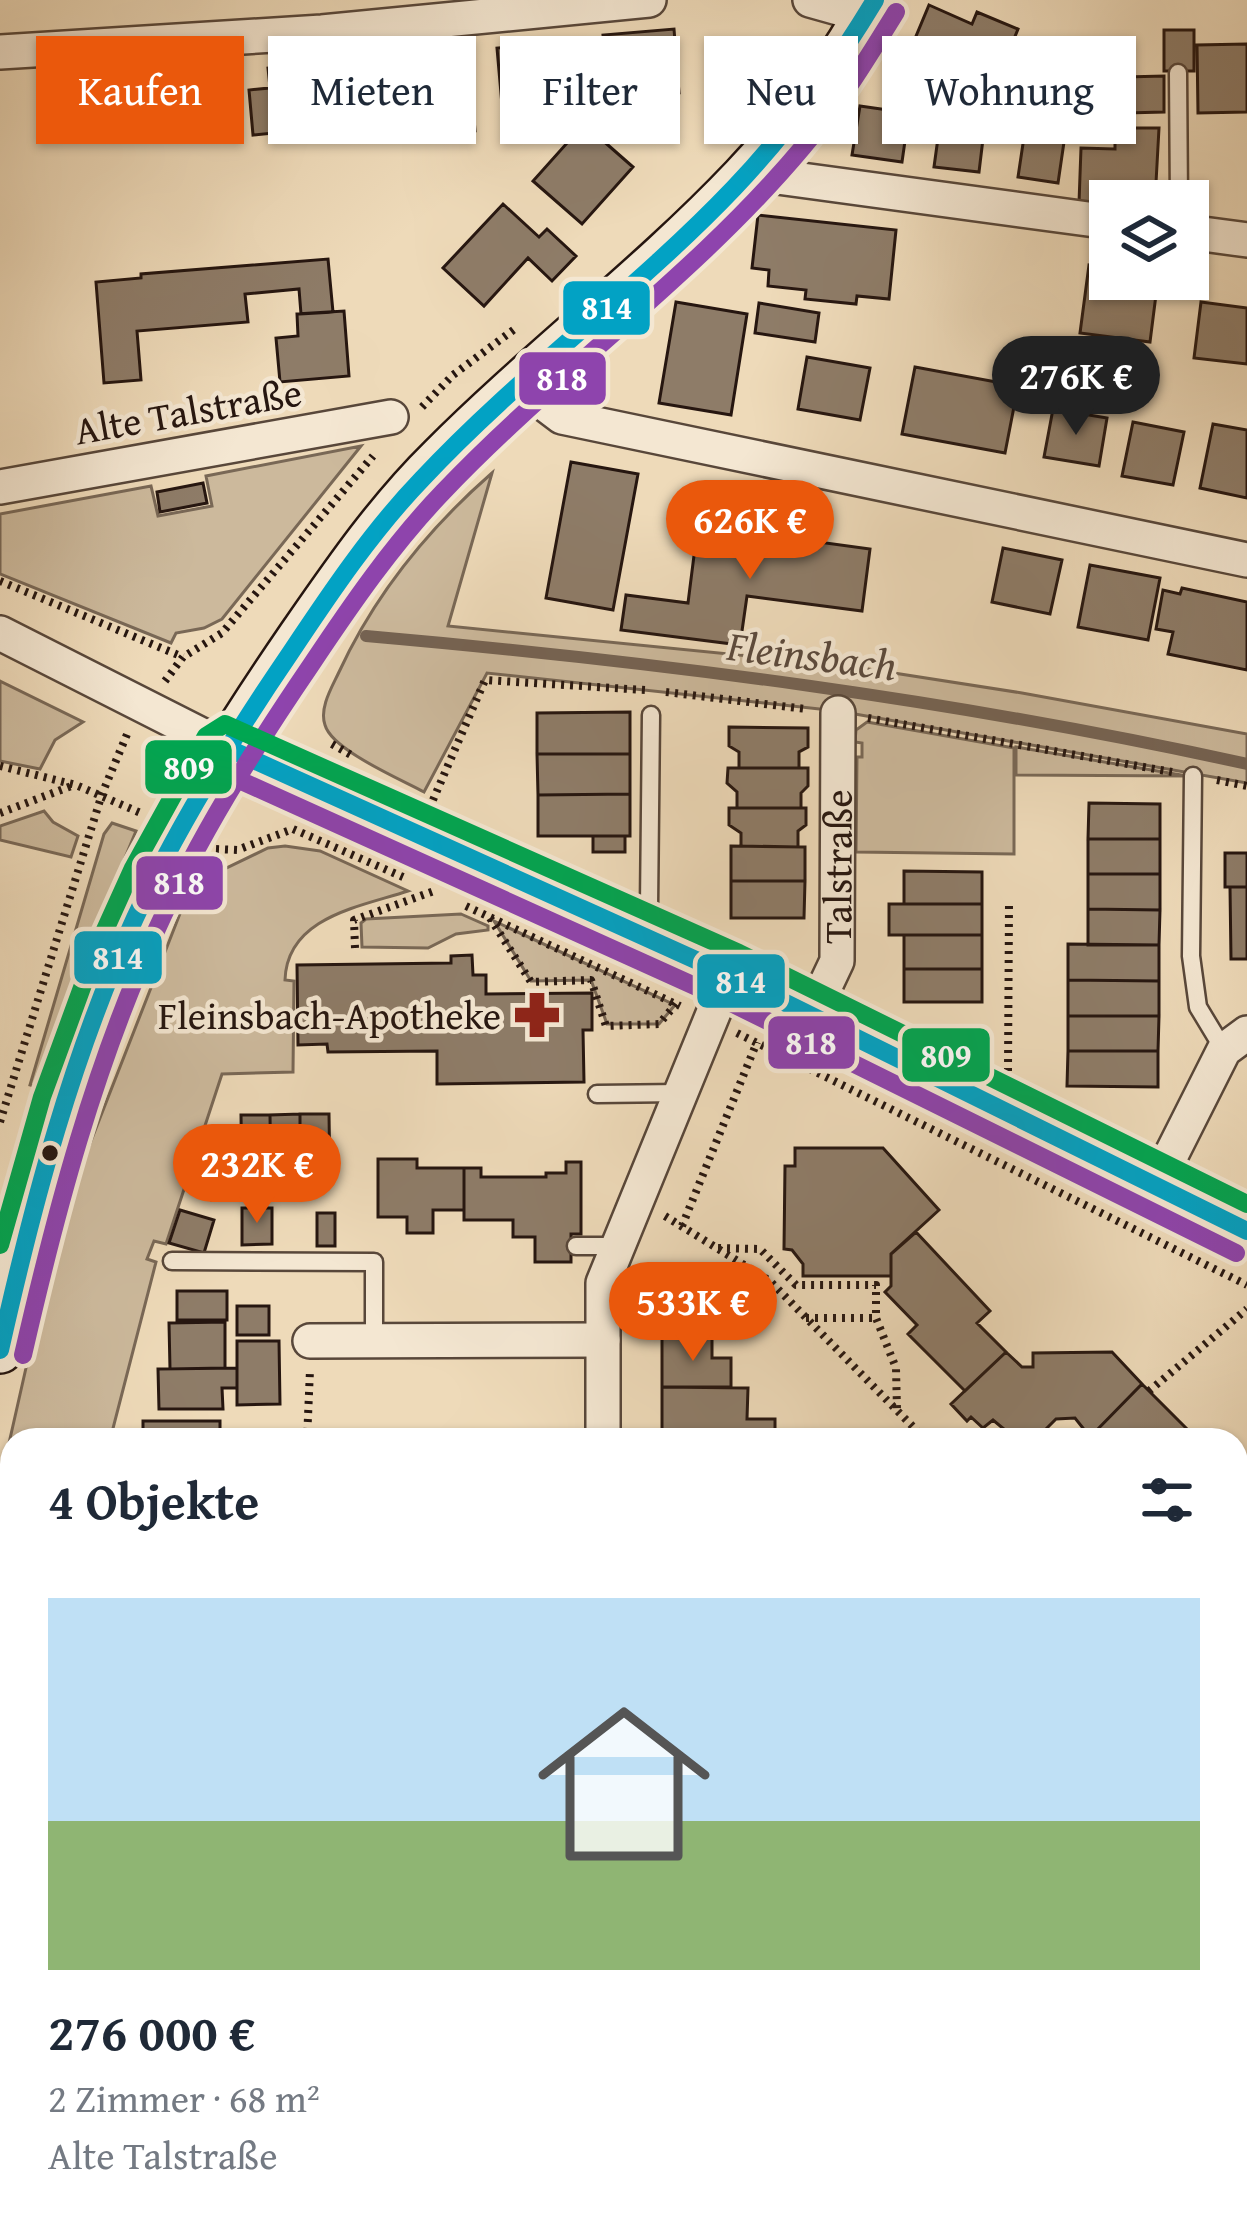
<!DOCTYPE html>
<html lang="de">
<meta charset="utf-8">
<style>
:root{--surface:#fff;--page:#f2f2f3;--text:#1f2937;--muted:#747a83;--line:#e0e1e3;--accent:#ea580c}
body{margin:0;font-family:"Gentium Book Plus",serif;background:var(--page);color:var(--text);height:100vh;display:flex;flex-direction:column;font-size:45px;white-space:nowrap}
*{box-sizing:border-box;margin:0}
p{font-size:39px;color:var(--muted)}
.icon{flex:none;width:66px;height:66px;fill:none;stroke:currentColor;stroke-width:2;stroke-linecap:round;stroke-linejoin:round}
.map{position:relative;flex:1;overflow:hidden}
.drawer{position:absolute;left:0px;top:1428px;width:1248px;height:804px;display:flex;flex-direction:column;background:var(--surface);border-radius:36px 36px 0 0;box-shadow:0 3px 9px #0004}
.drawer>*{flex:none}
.guide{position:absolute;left:36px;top:36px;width:1176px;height:108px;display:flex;gap:24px}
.buttons{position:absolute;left:1089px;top:180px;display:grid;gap:24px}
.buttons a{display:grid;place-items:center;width:120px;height:120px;border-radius:0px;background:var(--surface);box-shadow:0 3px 9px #0004;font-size:60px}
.price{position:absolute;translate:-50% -102px;padding:0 27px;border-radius:42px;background:var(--accent);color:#fff;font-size:39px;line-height:78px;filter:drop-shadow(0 3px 6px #0008)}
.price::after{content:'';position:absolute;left:50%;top:72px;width:36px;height:27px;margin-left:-18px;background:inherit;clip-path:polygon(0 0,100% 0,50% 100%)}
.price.active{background:#222;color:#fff}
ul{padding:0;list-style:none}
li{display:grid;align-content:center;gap:24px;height:636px;padding:0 48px}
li+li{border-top:3px solid var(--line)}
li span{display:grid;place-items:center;height:372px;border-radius:0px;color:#555}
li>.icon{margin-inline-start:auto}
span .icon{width:216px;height:216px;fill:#fffc;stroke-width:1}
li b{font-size:51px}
h2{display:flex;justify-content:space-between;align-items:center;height:144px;padding:0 48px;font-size:51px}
.pill{padding:0 42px;border-radius:0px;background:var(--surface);box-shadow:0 3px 9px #0004;font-size:42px;line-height:108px}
.pill.active{background:var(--accent);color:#fff}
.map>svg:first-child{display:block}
</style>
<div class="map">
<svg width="1247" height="2232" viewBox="0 0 1247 2232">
<rect width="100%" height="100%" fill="#eedab9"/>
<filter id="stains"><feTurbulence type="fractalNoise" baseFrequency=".00167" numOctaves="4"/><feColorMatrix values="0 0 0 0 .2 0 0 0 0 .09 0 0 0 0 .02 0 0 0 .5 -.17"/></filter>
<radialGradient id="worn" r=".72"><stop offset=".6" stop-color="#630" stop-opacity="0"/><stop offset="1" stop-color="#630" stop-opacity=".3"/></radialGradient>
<path fill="#ccb99c" stroke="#796856" stroke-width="3" d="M361 446 222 619 204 628 176 633 171 643 0 574V514L151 486 158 516 212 506 206 476Z
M492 473 448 626 849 666 1022 693 1247 734V783L838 711 487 673 424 792C400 779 332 750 325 725 319 708 332 687 339 672 375 594 428 529 492 473Z
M0 681 83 722 55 740 40 769 0 761Z
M867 722 1014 748V854L856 852 857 757H862V743L855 742 856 730Z
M1016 747 1187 776 1016 775Z
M44 811 53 822 78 836 71 857 0 840V826Z
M112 823 136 831 87 950 45 1089 30 1085 104 834Z
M285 846 320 851 408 891C359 907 287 917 285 980L294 981 293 1072 222 1074 166 1244 154 1241 147 1259 156 1262 110 1440H12V1897L0 1943V1483L28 1359 82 1164 181 911 205 865 218 872 268 848Z
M461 914 488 926V930L456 934 428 948 362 947 361 923 366 919Z
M494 921 675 1005 659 1024H607L591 980 531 981Z"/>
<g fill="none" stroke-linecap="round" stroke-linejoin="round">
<path stroke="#756353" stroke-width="12" d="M366 636C662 662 957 700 1247 764
M1236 1637H1247
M752 2232 759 2220"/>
</g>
<path fill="#8e7c68" stroke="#261610" stroke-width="3" d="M929 5 972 24 977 12 1018 29 997 81 957 64 953 72 909 53Z
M674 29 679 93 609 99 603 35Z
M1164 30H1194V71H1164Z
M572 42 576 99 539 102 534 45Z
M1247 44V112L1198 113 1197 45Z
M534 45 539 102 502 105 497 48Z
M325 62 330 120 274 126 268 68Z
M470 67 475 131 438 134 432 71Z
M432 71 438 134 401 138 395 74Z
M229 72 231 125 138 130 135 77Z
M395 74 401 138 363 141 358 78Z
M1164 76V112L1126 113 1125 77Z
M270 88 274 133 253 135 249 90Z
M860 106 909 113 902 162 852 155Z
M942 109 986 114 979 172 934 167Z
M584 124 633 167 582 224 533 181Z
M1115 128H1159L1155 201H1110V206L1079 203 1081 148 1115 149Z
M1024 137 1064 142 1058 183 1018 177Z
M503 204 539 237 547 229 576 256 552 281 528 258 484 306 443 268Z
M758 215 896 230 889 299 857 296 856 304 805 299 806 290 768 286 769 270 752 268Z
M328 259 333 312 301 314 299 289 245 294 248 322 137 331 141 380 104 383 96 282 141 278V274Z
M1089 265 1110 268V279H1158L1150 342 1080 333Z
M676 302 747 314 731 415 659 403Z
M1201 302 1247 308V364L1194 358Z
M759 303 819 313 815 342 755 333Z
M344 311 349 376 280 382 276 338 298 336 297 314Z
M807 357 870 368 860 420 798 409Z
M915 367 1018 386 1005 453 902 434Z
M1053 409 1107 418 1099 466 1044 457Z
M1133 422 1184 432 1173 485 1122 476Z
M1213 424 1247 430V498L1200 488Z
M571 462 638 474 613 610 546 598Z
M203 483 207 503 160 512 157 492Z
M699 516 747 523 746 532 870 549 862 611 747 596 740 645 621 630 626 595 688 603Z
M1003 548 1062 560 1050 614 992 602Z
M1090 565 1160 578 1148 640 1078 627Z
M1182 588 1247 602V670L1168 654 1173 632 1156 629 1163 590 1180 594Z
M630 712V754H537V713Z
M729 727 808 728V747L799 752V768H739V752L729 746Z
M537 754H630V794L538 795Z
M728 768H808V786L801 793V808H737V792L727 783Z
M630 794V836H538V795Z
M1089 803 1160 804V839H1088Z
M729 808H806V825L798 831V847L741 846V833L729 825Z
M593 836H625V852H593Z
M1088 839H1160V874H1088Z
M731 846 805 847V881H731Z
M1225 853H1247V887H1225Z
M904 871 982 872V904H904Z
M1088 874H1160V910L1088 909Z
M731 881H805L804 918H731Z
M1230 887H1247V959H1231Z
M889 904H982V935H889Z
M1088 909 1160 910 1159 945H1088Z
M904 935H982V969H904Z
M1068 944 1159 945V981L1068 980Z
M472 955 473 975H486V994L592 993V1030H583L584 1082 437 1084V1051L328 1052 327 1044 298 1045 297 965 451 963V956Z
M904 969H982V1002H904Z
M1068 980 1159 981V1016H1068Z
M1068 1016H1159L1158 1051H1068Z
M1068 1051H1158V1087L1067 1086Z
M300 1114H329L330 1182 300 1183Z
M300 1114V1183H271L270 1115Z
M241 1115H270L271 1183H242Z
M241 1131 242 1199 212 1200 211 1132Z
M795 1148H883L939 1210 891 1254V1276H803V1264L792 1250 784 1249 785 1166H795Z
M378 1159H417V1168H464V1210H433V1233H407V1217H378Z
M566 1162H581V1234H571V1262H535V1237H513V1220H464V1168H481V1177H546V1173H566Z
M242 1208H272V1244L242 1245Z
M180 1210 214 1220 204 1253 169 1243Z
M317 1213H335V1246H317Z
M916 1232 990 1311 977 1323 1006 1352 965 1391 908 1334 917 1325 885 1292 891 1286V1254Z
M177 1291H227V1320H177Z
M237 1306H269V1335H237Z
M225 1322V1368L170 1369 169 1323Z
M662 1337H712V1358H731V1387H662Z
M237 1341H279L280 1404 237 1405Z
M1006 1352 1022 1367H1033V1353L1112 1352 1142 1384 1090 1437 1075 1418 1056 1419 1035 1440H1017L993 1420 983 1428 971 1417 967 1421 951 1404Z
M237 1368V1388H222L223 1409H159L158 1369Z
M1142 1384 1196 1438 1195 1440 1090 1437Z
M662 1387 748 1388 747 1419H775V1433H800V1440L662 1435Z
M143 1421H220V1440H143Z
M340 1431H442V1440H340Z
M442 1431H545V1440H442Z
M1247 1501V1582L1236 1570V1512Z
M1236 1684H1247V1800H1241V1830H1236Z
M4 2039H12V2102H4Z
M338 2220H423L424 2232H338Z
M584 2220H673L674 2232H550V2223Z
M863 2220H936V2232H863Z
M1045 2220H1106V2232H1045Z"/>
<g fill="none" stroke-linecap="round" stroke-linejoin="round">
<defs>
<path id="lane" d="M1178 73 1179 201
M1193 776 1191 956 1198 1007 1224 1050
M644 935 649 907 651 715
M597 1094 680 1093
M576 1246H615
M172 1261 374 1262V1341
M1236 1606H1247
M0 2190H12
M262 2220V2232"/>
<g id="street">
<path d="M810 0 867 16"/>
<path d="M0 52 322 32 649 0"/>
<path d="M749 173 1110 222"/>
<path d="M1188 232 1247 240"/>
<path d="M521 386 562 417 1247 560"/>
<path d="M0 487 391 417"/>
<path d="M0 633 227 748"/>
<path id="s1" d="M812 1014 837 961 838 713"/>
<path d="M1156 1185 1224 1050 1247 1033"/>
<path d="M310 1341 603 1340"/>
<path d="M603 1440V1283L729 975"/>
<path d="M1236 2030 1247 1969"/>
<path d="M473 2232 478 2220"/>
<path d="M1198 2232 1200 2220"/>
</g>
<path id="secondary" d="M227 748 729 975 1247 1231
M0 1350C29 1217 65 1085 117 959 165 845 231 739 301 637 344 575 387 512 441 459 590 309 774 191 875 0"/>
</defs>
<use href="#lane" stroke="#58473a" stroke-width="21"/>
<use href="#street" stroke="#58473a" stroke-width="38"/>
<use href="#secondary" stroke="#261610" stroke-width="50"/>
<path stroke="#261610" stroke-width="8" stroke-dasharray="3 6" stroke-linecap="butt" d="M422 407 453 375 516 328
M0 581 183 657
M165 681 183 657 222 633 373 456
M666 692 806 709
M868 718 1172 772
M332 744 351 755
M0 766 76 785 143 814
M1217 780 1247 786
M433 800 485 680 645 690
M0 813 74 785
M216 849 237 850 293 829 403 877
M466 906 680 1006
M490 918 531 982 591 980 606 1026 659 1024 676 1004
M355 948 354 920 434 891
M737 1033 1247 1285
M1008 1071 1009 905
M0 1122 102 794 128 732
M665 1216 770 1281 926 1440
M682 1226 757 1042
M718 1248 760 1249 796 1285H876V1318L896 1368 897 1410
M806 1318H876
M1149 1391 1247 1309
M307 1440 310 1370
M1236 1668H1247
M1236 1886 1247 1858
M294 2220V2232
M960 2220 961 2232
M717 2232 723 2220"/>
<use href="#lane" stroke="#f4e7d2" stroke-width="16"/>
<use href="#street" stroke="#f4e7d2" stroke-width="33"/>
<use href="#secondary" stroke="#f4e7d2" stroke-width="45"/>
<defs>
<path id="bus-1" d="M227 748 729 975 1247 1231
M0 1350C33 1203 72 1055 135 918 178 825 233 737 291 652 331 592 372 531 422 479 519 375 636 291 734 188 789 130 834 68 875 0"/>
<path id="bus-2" d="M217 770 719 997 1236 1253
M23 1355C56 1211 94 1067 156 931 198 838 253 750 311 665 351 605 393 544 443 492 558 371 696 275 803 147 839 105 867 59 896 12"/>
<path id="bus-3" d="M0 1245 42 1097 95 952 133 868 206 736 225 724 739 953 1247 1204"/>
</defs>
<use href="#bus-1" stroke="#f4e7d2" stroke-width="27"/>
<use href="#bus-2" stroke="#f4e7d2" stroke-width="27"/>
<use href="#bus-3" stroke="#f4e7d2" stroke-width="27"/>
<use href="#bus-1" stroke="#02a2c4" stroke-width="18"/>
<use href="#bus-2" stroke="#8e44ad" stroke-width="18"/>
<use href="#bus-3" stroke="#00a651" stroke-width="18"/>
</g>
<defs>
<symbol id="pharmacy-bare" viewBox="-9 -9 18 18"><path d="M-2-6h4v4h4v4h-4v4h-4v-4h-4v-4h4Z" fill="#8f2418" stroke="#f4e7d2" stroke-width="2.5" paint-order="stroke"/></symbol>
</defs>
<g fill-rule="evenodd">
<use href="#pharmacy-bare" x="504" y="982" width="66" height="66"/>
</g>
<circle fill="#261610" stroke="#f4e7d2" stroke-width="4.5" cx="50" cy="1153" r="10"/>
<g text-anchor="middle" stroke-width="9" stroke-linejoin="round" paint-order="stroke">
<g font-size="39" fill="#261610" stroke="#f4e7d2">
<text transform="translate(188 411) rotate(-10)" y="14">Alte Talstraße</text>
<text dy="14" stroke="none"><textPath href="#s1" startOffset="153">Talstraße</textPath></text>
</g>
<g font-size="39" fill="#261610" stroke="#f4e7d2" text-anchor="end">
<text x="501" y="1029">Fleinsbach-Apotheke</text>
</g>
<g font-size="42" font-style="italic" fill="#5b4a3d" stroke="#f4e7d2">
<text transform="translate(812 655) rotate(7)" y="15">Fleinsbach</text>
</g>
</g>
<g stroke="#f4e7d2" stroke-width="4.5">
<rect x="561" y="279" width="91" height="58" rx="12" fill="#02a2c4"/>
<rect x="517" y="350" width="91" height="57" rx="12" fill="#8e44ad"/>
<rect x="143" y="738" width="91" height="58" rx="12" fill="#00a651"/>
<rect x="134" y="854" width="91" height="58" rx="12" fill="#8e44ad"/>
<rect x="72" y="929" width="92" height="57" rx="12" fill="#02a2c4"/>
<rect x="695" y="952" width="92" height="58" rx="12" fill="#02a2c4"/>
<rect x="766" y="1014" width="91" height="57" rx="12" fill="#8e44ad"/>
<rect x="900" y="1026" width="92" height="58" rx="12" fill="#00a651"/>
</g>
<g font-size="33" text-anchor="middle" font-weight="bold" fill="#fff">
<text x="607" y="319">814</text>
<text x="562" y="390">818</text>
<text x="189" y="779">809</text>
<text x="179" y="894">818</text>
<text x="118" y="969">814</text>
<text x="741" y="993">814</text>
<text x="811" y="1054">818</text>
<text x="946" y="1067">809</text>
</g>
<rect width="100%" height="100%" filter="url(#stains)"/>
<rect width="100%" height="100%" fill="url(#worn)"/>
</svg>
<div class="buttons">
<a><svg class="icon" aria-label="layers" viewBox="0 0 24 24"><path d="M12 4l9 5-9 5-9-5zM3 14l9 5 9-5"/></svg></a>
</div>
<b class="price active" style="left:1076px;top:438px">276K €</b>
<b class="price" style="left:750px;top:582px">626K €</b>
<b class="price" style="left:257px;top:1226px">232K €</b>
<b class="price" style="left:693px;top:1364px">533K €</b>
<div class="guide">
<a class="pill active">Kaufen</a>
<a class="pill">Mieten</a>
<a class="pill">Filter</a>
<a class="pill">Neu</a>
<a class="pill">Wohnung</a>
</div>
<section class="drawer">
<h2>4 Objekte<svg class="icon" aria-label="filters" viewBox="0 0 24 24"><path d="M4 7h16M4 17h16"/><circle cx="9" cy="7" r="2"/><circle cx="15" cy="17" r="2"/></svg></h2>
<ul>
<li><span style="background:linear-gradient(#bfe0f5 60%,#8fb573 0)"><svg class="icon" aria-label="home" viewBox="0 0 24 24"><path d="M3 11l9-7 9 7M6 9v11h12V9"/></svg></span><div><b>276 000 €</b><p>2 Zimmer · 68 m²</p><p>Alte Talstraße</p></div></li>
</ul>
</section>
</div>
